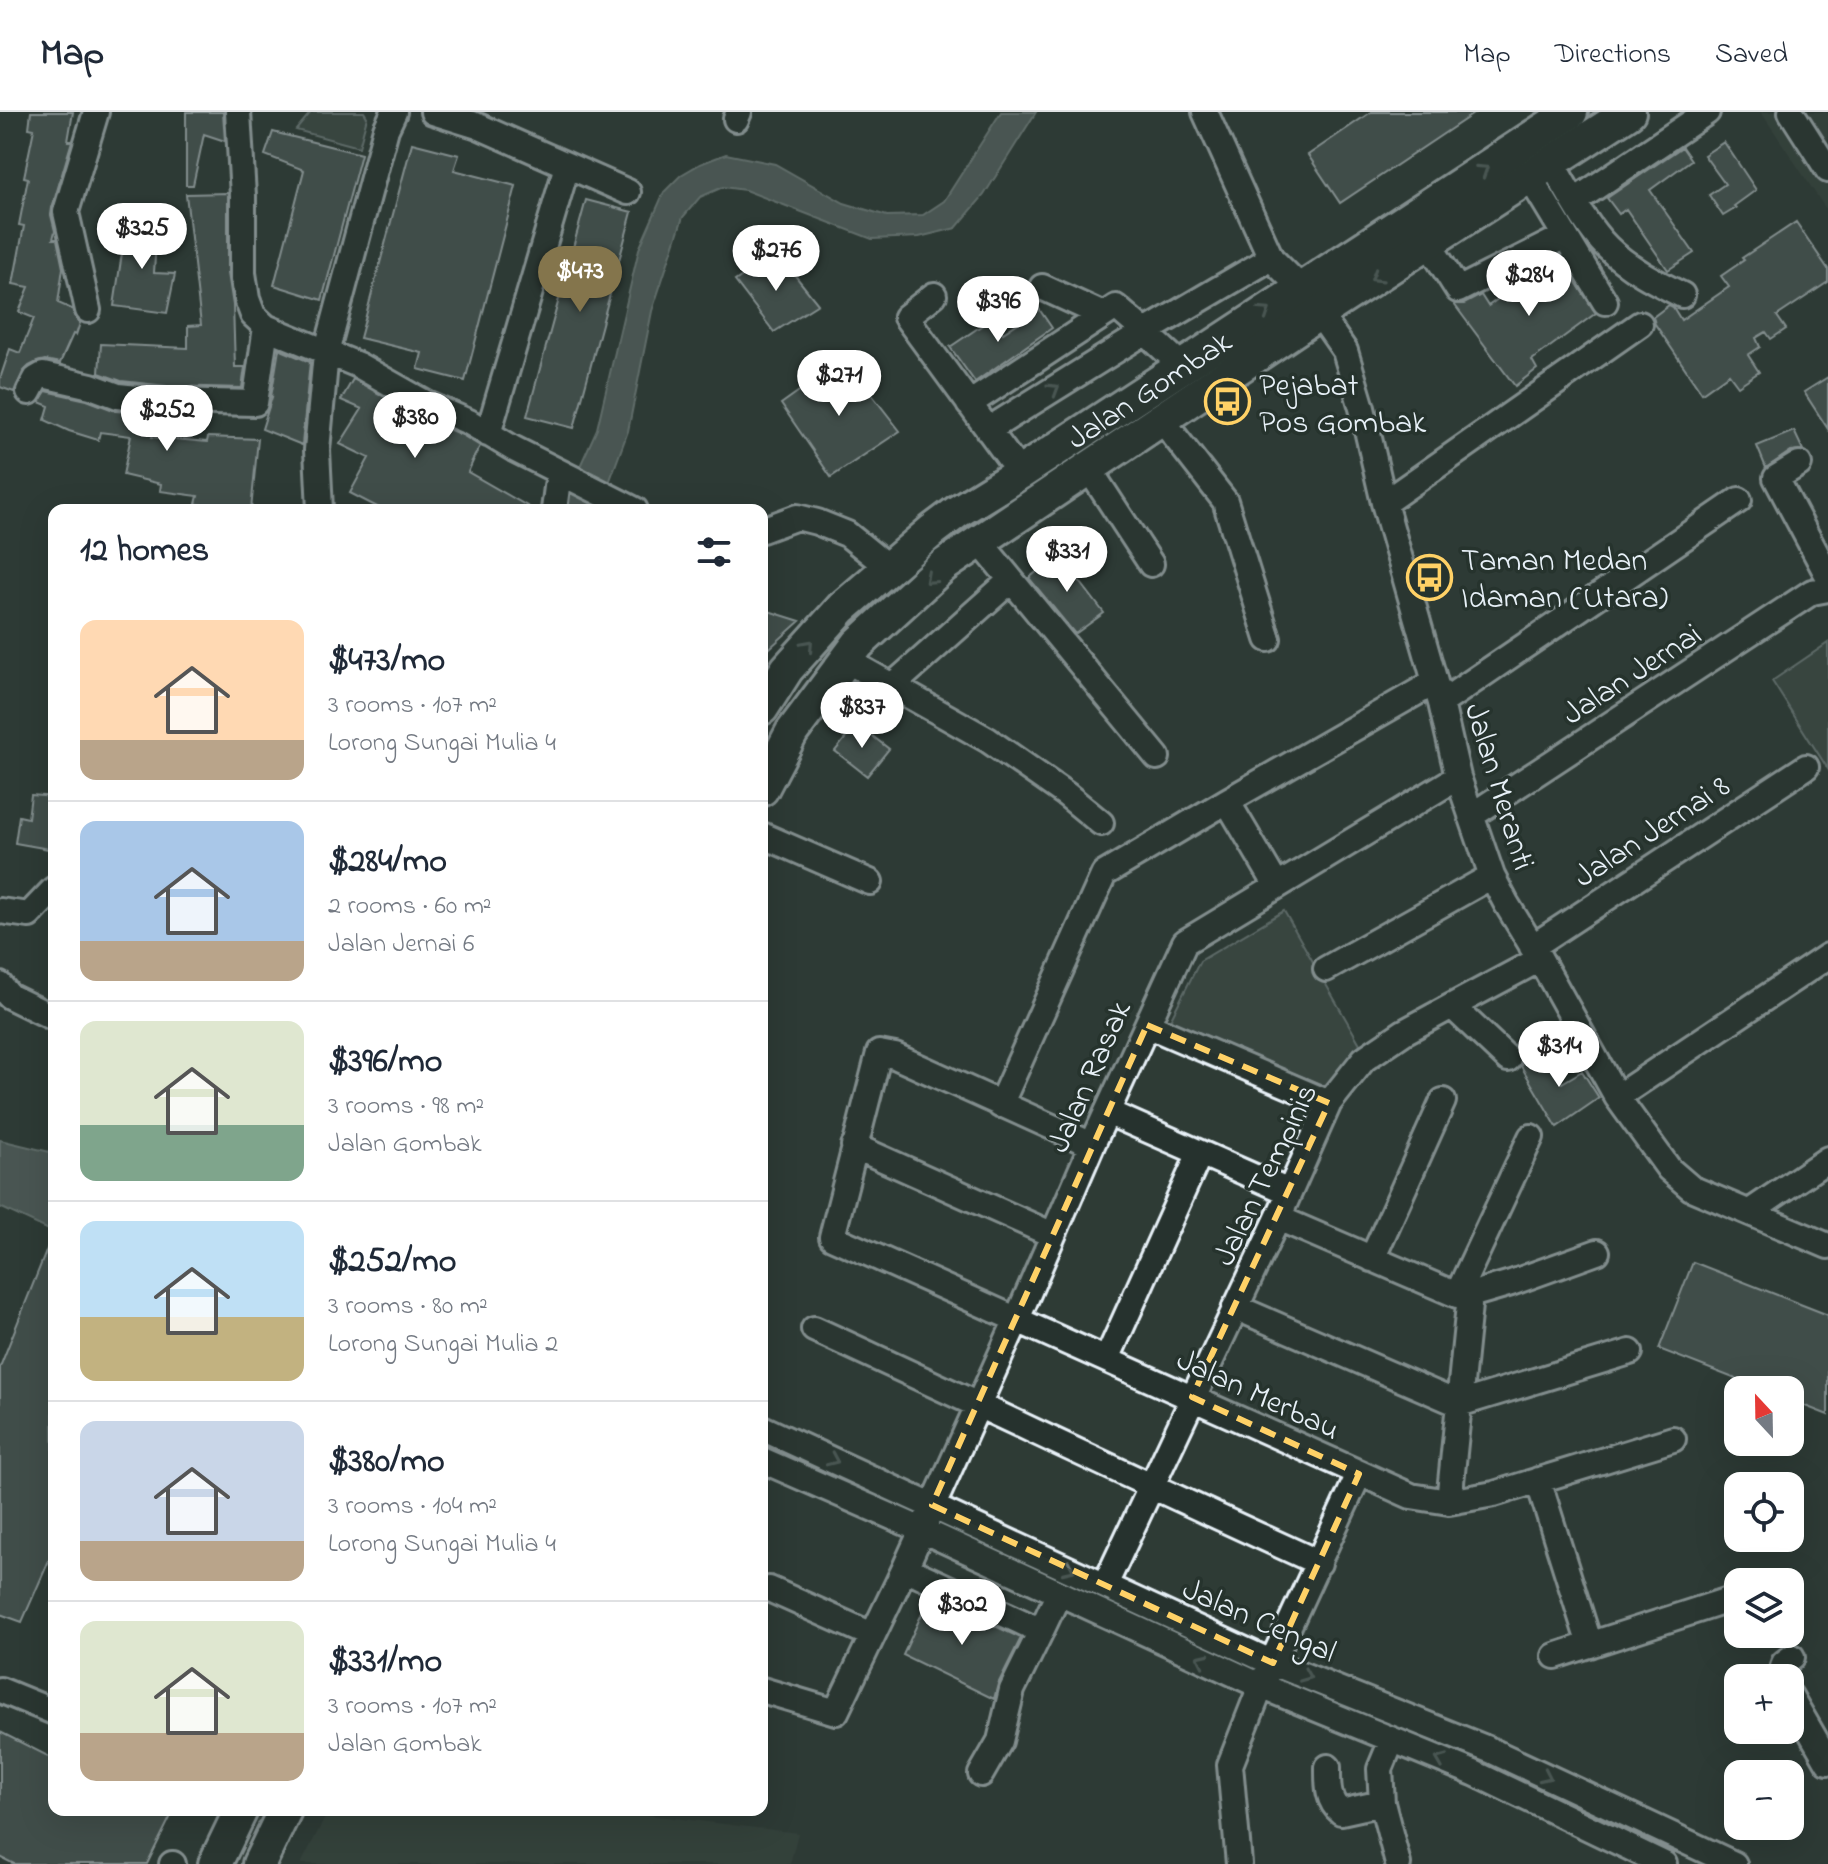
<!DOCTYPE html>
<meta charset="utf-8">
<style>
:root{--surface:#fff;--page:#f6f6f7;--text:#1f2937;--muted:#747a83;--line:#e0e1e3;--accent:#84754c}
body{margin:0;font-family:"Indie Flower",sans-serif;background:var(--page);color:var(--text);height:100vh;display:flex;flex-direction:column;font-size:30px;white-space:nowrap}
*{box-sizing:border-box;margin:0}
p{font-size:26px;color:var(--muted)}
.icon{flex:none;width:44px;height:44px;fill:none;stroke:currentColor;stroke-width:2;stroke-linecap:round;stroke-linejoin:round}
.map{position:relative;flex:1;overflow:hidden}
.drawer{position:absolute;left:48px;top:392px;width:720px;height:1312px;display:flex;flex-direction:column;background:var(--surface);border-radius:16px;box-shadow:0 8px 32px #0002}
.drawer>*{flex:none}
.needle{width:52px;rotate:338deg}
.buttons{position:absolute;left:1724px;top:1264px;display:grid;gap:16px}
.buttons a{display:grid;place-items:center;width:80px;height:80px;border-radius:16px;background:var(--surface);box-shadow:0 8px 32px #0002;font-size:40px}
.price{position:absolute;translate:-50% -68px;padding:0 18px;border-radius:28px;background:#fff;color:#222;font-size:26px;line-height:52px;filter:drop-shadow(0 2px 4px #0008)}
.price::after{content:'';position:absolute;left:50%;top:48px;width:24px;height:18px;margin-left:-12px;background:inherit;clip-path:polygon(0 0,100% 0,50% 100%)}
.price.current{background:var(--accent);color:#fff}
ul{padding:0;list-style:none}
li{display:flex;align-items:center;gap:24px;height:200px;padding:0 32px}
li+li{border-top:2px solid var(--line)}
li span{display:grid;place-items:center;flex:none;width:224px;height:160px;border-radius:16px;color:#555}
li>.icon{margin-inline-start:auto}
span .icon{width:96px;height:96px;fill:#fffc;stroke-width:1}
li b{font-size:34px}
h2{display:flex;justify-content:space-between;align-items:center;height:96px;padding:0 32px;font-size:34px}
header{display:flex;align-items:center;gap:48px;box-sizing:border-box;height:112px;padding:0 40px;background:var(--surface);border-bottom:2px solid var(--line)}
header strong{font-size:38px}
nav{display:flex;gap:44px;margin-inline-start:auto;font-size:28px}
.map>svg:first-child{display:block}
</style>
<header>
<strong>Map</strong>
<nav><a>Map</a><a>Directions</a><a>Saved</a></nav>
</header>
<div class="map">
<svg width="1828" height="1752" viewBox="0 0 1828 1752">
<rect width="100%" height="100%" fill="#2e3b35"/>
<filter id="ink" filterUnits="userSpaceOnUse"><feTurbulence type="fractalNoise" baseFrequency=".0125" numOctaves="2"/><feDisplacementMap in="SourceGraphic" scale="16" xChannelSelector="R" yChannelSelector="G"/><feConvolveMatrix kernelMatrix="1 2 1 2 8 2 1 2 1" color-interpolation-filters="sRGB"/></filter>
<g filter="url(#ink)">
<path fill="#3b4843" d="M1761 0H1828V100Z
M329 1698H608L798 1721 790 1752H301Z"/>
<path fill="#45524e" stroke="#96a2a3" stroke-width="2" d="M311 0H364L367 5 359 35 296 18Z
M1828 531V657L1772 569Z
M1284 799 1360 932 1327 975 1169 910 1200 849Z"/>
<path fill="#6b7775" stroke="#9da8a9" stroke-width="2" d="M1001 0H1036L984 83 956 116 919 125 872 127 745 78 723 75 700 85 683 105 652 199 628 319 599 398H563L566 385 597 317 639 137 664 80 681 63 700 52 726 42 775 52 844 91 887 104 923 103 944 89Z
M0 1028 54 1041 53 1120 0 1095Z"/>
<path fill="#596563" stroke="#e8f1f8" stroke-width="2" d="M31 0H73L68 29H72L52 96 51 103 55 119 53 127H57L63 156 58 191 72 197 77 208 80 211 76 223 73 222 60 251 45 248 37 250 29 254 23 260 14 280 0 275V267L10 237 20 241 34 206 19 200 29 175 13 172 24 114 19 113 28 66 24 65 34 17 29 16Z
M186 0H223L225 29 204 22 193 73H186Z
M1371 0H1476L1340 91 1308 43Z
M273 20 361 42 322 188 274 173 304 58 265 43Z
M1724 30 1756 78 1734 94 1736 96 1723 104 1709 83 1725 72 1704 43Z
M412 31 459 43 454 58 516 74 465 269 418 257 422 241 360 226Z
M1682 35 1691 48 1650 78 1694 141 1668 158 1626 97 1619 102 1607 86Z
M228 81V161L233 193 235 255H245L242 276 167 274 121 269 99 261 101 232 188 236V214L201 213 186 82Z
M586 88 632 100 574 316 527 304Z
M127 108 157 111 154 161 175 162 167 201 114 194Z
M1796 110 1828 157V170L1777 204 1786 217 1771 227 1766 220 1756 226 1760 235 1748 243 1759 260 1738 274 1729 262 1702 281 1655 212 1653 205 1669 193 1673 195 1681 208 1729 175 1721 164 1744 148 1742 146Z
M777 141 818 192 774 220 735 169Z
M1559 144 1596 201 1532 248 1537 257 1515 274 1454 192H1464L1481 183 1488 194Z
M1039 197 1052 216 975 270 950 235 993 206 1003 221Z
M279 237 310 250 302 333 262 317 272 285H271Z
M844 247 900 319 831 365 781 292Z
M1828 265V317L1804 280Z
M353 267 420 305 462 323 480 334 472 349H473L468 360 534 398H480L468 392 464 398H383L350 381 369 346 340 332 362 297 341 288Z
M46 279 87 288 116 299 156 303 152 325 207 330 208 325 258 327 251 398H234L196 392 198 384 160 379 161 372 123 363 131 324 100 320 98 328 69 319 45 308 49 294 39 290Z
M1794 319 1803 338 1791 339 1766 356 1757 334Z
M1059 442 1104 501 1075 522 1029 466Z
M762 497 800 509 762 543Z
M857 612 889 637 867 664 835 639Z
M31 683 54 685V716L49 737 15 731 19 704 28 706Z
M1540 939 1562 971 1582 959 1599 986 1557 1015 1521 954 1523 949Z
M53 1122 54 1437 22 1510 0 1502V1255Z
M1693 1150 1828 1203V1303L1790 1288V1278H1764L1659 1237Z
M930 1484 1021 1526 998 1572 994 1587 903 1543Z
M0 1620 54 1647V1698H159L171 1704 147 1752H14L0 1745Z"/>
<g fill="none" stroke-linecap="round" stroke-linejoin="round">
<defs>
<path id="minor" d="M238 0 243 84V161L247 187 253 203 266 215 358 253 427 292 469 310 514 337 635 398
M433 0 478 14 628 80
M1205 0 1271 146 1301 176 1345 239 1362 296 1384 391 1441 591 1458 665 1492 764 1506 791 1540 847 1617 985 1669 1057 1691 1076 1828 1134
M1791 0 1828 58
M736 7 739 0
M1551 50C1568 78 1584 112 1607 135 1628 156 1656 170 1682 183
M1529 64 1605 190
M1575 89 1707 0
M1429 132 1458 178 1565 124
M1042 175 1103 203
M934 183 906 205 1020 361
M88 198 66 100 96 0
M29 280 36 267 43 263 91 274 118 284 166 289 255 291 266 215
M969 292 1116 195 1145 220 1271 146
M1162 308 1225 389 1268 527
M988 318 1145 220 1182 254
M488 322 567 54
M1799 352 1776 366 1828 464
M1089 357 1151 452
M1384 391 1640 212
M320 398 317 338 326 241 386 17 394 0
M554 398 559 360
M762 418 797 405 817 410 847 422 889 456
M980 430 1157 645
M846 548 988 628 1067 683 1101 711
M892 574 1011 468
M1441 591 1739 388
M1227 689 1277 774
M1471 704 1812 480 1828 477
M762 723 870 770
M0 799 29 803 54 777
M1532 835 1806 655
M1326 857 1492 764
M0 873 9 884 54 906
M1452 894 1540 847
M1147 913 1329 991
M1617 985 1828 844
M1000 993 1104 762 1227 689 1435 570
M1107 1000 1289 1080
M1092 1033 895 944 879 941 832 1125 1411 1384 1449 1390 1494 1382 1673 1327
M854 1034 1053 1123
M1750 1100 1828 1047
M1278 1106 1457 1183H1470L1511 1171 1597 1140
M1372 1147 1443 989
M1457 1183 1531 1025
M1235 1195 1459 1292 1630 1240
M814 1217C982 1294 1149 1374 1319 1451
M1107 1247 1200 1041
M762 1316 1273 1551 1490 1638 1734 1752
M762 1348 922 1418 1261 1574 1474 1661 1664 1752
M1538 1368 1590 1533
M1449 1390 1470 1183
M905 1456 1041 1519 1059 1481
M1105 1473 1278 1106 1329 991 1364 947 1404 920 1452 894 1508 947
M769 1477 872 1523
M1555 1544 1738 1485
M1780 1566 1784 1551 1792 1545
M0 1578 54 1600
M762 1578 836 1600 905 1456 1017 1207 1092 1033 1185 830 1458 665
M1790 1584 1828 1650
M1392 1628 1380 1657 1382 1691 1398 1752
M1328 1655C1328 1672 1327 1689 1341 1700L1382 1691
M981 1662 1000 1629 1012 1578 1041 1519
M172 1752H173
M1239 1752 1230 1653 1261 1574 1359 1362"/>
<g id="major">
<path id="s1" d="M762 596 787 557 842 496 933 418 957 400 1020 361 1571 0"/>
<path d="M762 677 792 620 858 532 943 454 1318 202 1629 0"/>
<path d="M215 1752 241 1698"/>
<path d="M259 1752 285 1698"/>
</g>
</defs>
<use href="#minor" stroke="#e8f1f8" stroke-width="30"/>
<use href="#major" stroke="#e8f1f8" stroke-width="38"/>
<use href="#minor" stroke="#26332d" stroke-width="24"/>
<use href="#major" stroke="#26332d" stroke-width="32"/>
</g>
<defs><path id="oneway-chevron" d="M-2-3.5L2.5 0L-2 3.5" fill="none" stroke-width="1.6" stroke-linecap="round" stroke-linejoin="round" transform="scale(2)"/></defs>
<g stroke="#6a7674">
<use href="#oneway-chevron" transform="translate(1483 58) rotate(-33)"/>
<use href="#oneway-chevron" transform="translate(1376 165) rotate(148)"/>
<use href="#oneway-chevron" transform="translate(1265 200) rotate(-33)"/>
<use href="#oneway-chevron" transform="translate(1054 277) rotate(-32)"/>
<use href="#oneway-chevron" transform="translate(930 467) rotate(138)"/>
<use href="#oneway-chevron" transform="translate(808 533) rotate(-48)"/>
<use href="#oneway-chevron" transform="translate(833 1348) rotate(24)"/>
<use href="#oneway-chevron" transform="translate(1069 1457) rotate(25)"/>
<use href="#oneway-chevron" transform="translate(1202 1547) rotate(-155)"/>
<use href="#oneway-chevron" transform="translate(1306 1564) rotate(22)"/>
<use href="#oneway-chevron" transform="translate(1441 1648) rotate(-158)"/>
<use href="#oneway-chevron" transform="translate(1546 1664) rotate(25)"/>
</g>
</g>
<path d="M0 0H1828V1752H0ZM1147 913 1329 991 1192 1285 1359 1362 1273 1551 932 1393Z" fill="#2e3b35" fill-opacity=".55" fill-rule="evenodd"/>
<path fill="none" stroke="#ffd166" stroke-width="6" stroke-dasharray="16 10" stroke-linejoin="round" d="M1147 913 1329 991 1192 1285 1359 1362 1273 1551 932 1393Z"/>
<defs>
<symbol id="bus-ring" viewBox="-11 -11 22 22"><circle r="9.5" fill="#26332d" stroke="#ffd166" stroke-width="1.5"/><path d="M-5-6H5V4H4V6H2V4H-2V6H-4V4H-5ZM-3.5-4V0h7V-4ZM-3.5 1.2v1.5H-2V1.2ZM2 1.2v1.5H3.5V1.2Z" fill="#ffd166"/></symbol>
</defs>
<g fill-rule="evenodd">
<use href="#bus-ring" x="1202" y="264" width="51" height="51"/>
<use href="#bus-ring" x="1404" y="440" width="51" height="51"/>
</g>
<g text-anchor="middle" stroke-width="7" stroke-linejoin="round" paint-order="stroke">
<g font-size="32" fill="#e8f1f8" stroke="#26332d" text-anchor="start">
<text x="1259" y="283">Pejabat<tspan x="1259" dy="37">Pos Gombak</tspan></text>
<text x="1461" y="458">Taman Medan<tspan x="1461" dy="37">Idaman (Utara)</tspan></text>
</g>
<g font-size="32" fill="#e8f1f8" stroke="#26332d">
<text dy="11" stroke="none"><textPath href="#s1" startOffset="506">Jalan Gombak</textPath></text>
<text transform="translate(1631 561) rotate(-33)" y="11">Jalan Jernai</text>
<text transform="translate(1501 674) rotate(73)" y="11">Jalan Meranti</text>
<text transform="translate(1651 718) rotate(-33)" y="11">Jalan Jernai 8</text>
<text transform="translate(1088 964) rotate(-66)" y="11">Jalan Rasak</text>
<text transform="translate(1264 1062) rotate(-64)" y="11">Jalan Tempinis</text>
<text transform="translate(1259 1281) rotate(25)" y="11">Jalan Merbau</text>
<text transform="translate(1260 1507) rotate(24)" y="11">Jalan Cengal</text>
</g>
</g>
</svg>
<div class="buttons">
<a><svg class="needle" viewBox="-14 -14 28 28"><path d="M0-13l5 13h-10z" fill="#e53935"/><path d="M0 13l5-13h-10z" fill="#747a83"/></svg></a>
<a><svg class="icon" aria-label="locate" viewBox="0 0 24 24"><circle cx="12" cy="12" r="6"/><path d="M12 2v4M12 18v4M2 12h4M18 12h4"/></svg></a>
<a><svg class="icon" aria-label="layers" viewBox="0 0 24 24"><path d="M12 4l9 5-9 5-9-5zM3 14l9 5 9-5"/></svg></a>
<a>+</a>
<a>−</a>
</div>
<b class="price" style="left:142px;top:159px">$325</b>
<b class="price" style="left:776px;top:181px">$276</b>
<b class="price current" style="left:580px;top:202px">$473</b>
<b class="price" style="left:1529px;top:206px">$284</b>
<b class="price" style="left:998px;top:232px">$396</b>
<b class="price" style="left:839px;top:306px">$271</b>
<b class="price" style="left:167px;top:341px">$252</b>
<b class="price" style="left:415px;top:348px">$380</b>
<b class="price" style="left:1067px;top:482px">$331</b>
<b class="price" style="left:862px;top:638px">$837</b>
<b class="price" style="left:1559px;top:977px">$314</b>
<b class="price" style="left:962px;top:1535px">$302</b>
<section class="drawer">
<h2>12 homes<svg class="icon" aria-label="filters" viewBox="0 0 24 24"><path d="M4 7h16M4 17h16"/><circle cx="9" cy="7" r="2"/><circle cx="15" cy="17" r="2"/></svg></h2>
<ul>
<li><span style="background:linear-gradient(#ffd9b3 75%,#b9a48a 0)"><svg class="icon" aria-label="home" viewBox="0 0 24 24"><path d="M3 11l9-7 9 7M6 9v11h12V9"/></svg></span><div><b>$473/mo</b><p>3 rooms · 107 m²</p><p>Lorong Sungai Mulia 4</p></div></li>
<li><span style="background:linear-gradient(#a9c7e8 75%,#b9a48a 0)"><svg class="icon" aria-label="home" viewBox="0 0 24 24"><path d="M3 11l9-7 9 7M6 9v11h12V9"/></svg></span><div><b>$284/mo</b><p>2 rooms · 60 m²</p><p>Jalan Jernai 6</p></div></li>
<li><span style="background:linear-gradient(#dfe7d0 65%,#7fa58c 0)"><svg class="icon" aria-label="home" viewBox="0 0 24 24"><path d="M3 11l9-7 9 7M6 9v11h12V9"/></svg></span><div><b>$396/mo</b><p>3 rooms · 98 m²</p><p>Jalan Gombak</p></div></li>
<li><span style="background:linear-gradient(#bfe0f5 60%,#c2b280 0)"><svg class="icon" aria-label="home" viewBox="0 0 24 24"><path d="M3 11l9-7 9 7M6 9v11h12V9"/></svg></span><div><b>$252/mo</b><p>3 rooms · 80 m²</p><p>Lorong Sungai Mulia 2</p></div></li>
<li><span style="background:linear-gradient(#c9d6e8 75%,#b9a48a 0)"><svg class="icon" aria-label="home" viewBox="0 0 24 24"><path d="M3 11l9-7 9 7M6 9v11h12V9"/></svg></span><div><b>$380/mo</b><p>3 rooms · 104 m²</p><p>Lorong Sungai Mulia 4</p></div></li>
<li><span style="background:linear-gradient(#dfe7d0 70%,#b9a48a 0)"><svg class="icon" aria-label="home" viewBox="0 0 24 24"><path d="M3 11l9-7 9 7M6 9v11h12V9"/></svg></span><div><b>$331/mo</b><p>3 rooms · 107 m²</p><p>Jalan Gombak</p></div></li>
</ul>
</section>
</div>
